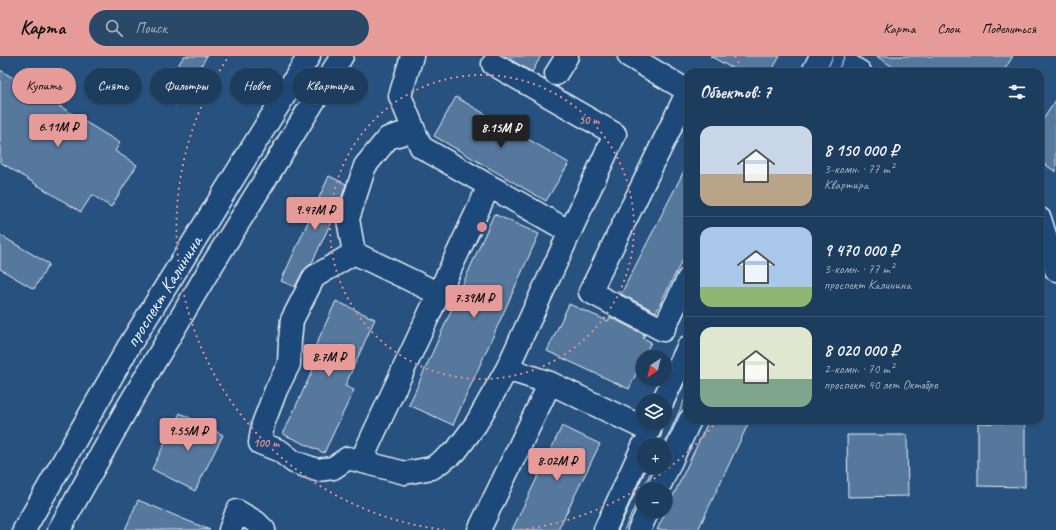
<!DOCTYPE html>
<html lang="ru">
<meta charset="utf-8">
<style>
:root{--surface:#1d3d5f;--page:#2a4868;--text:#f1f3f6;--muted:#a0aebd;--line:#3b5674;--accent:#e69b98}
body{margin:0;font-family:Caveat,sans-serif;background:var(--page);color:var(--text);height:100vh;display:flex;flex-direction:column;font-size:15px;white-space:nowrap}
*{box-sizing:border-box;margin:0}
p{font-size:13px;color:var(--muted)}
.icon{flex:none;width:22px;height:22px;fill:none;stroke:currentColor;stroke-width:2;stroke-linecap:round;stroke-linejoin:round}
.map{position:relative;flex:1;overflow:hidden}
.details{position:absolute;left:684px;top:12px;width:360px;height:356px;display:flex;flex-direction:column;background:var(--surface);border-radius:12px;box-shadow:0 1px 3px #0004,0 0 0 1px var(--line)}
.details>*{flex:none}
.hud{position:absolute;left:12px;top:12px;width:380px;height:36px;display:flex;gap:8px}
.needle{width:26px;rotate:215deg}
.tools{position:absolute;left:636px;top:294px;display:grid;gap:8px}
.tools a{display:grid;place-items:center;width:36px;height:36px;border-radius:50%;background:var(--surface);box-shadow:0 1px 3px #0004,0 0 0 1px var(--line);font-size:20px}
.price{position:absolute;translate:-50% -34px;padding:0 9px;border-radius:4px;background:var(--accent);color:#111;font-size:13px;line-height:26px;filter:drop-shadow(0 1px 2px #0008)}
.price::after{content:'';position:absolute;left:50%;top:24px;width:12px;height:9px;margin-left:-6px;background:inherit;clip-path:polygon(0 0,100% 0,50% 100%)}
.price.on{background:#222;color:#fff}
ul{padding:0;list-style:none}
li{display:flex;align-items:center;gap:12px;height:100px;padding:0 16px}
li+li{border-top:1px solid var(--line)}
li span{display:grid;place-items:center;flex:none;width:112px;height:80px;border-radius:12px;color:#555}
li>.icon{margin-inline-start:auto}
span .icon{width:48px;height:48px;fill:#fffc;stroke-width:1}
li b{font-size:17px}
h2{display:flex;justify-content:space-between;align-items:center;height:48px;padding:0 16px;font-size:17px}
.tag{padding:0 14px;border-radius:18px;background:var(--surface);box-shadow:0 1px 3px #0004,0 0 0 1px var(--line);font-size:14px;line-height:36px}
.tag.on{background:var(--accent);color:#111}
header{display:flex;align-items:center;gap:24px;box-sizing:border-box;height:56px;padding:0 20px;background:var(--accent);color:#111}
header strong{font-size:19px}
nav{display:flex;gap:22px;margin-inline-start:auto;font-size:14px}
.search{width:280px;height:36px;background:var(--page);display:flex;align-items:center;gap:10px;box-sizing:border-box;padding:0 14px;border-radius:22px;color:var(--muted);font-size:15px}
.map>svg:first-child{display:block}
</style>
<header>
<strong>Карта</strong>
<div class="search"><svg class="icon" aria-label="search" viewBox="0 0 24 24"><circle cx="10" cy="10" r="6"/><path d="M15 15l6 6"/></svg>Поиск</div>
<nav><a>Карта</a><a>Слои</a><a>Поделиться</a></nav>
</header>
<div class="map">
<svg width="1056" height="474" viewBox="0 0 1056 474">
<rect width="100%" height="100%" fill="#27517f"/>
<filter id="ink" filterUnits="userSpaceOnUse"><feTurbulence type="fractalNoise" baseFrequency=".025" numOctaves="2"/><feDisplacementMap in="SourceGraphic" scale="8" xChannelSelector="R" yChannelSelector="G"/><feConvolveMatrix kernelMatrix="1 2 1 2 8 2 1 2 1" color-interpolation-filters="sRGB"/></filter>
<g filter="url(#ink)">
<path fill="#57789d" stroke="#e8f1f8" d="M184 0H207L176 50 159 39Z
M504 0H541L532 16Z
M710 0H780L771 16H739Z
M876 0H1013L1003 16H901Z
M0 14 120 87 115 95 137 109 111 151 92 139 81 156 0 106Z
M456 41 569 107 546 145 434 80Z
M1056 44V116L1040 105V68Z
M688 107V193L656 256 621 238Z
M329 120 346 128 340 147 312 207 307 211 303 215 295 231 281 225Z
M494 158 539 178 453 369 409 349Z
M0 179 49 208 34 233 0 213Z
M336 245 375 263 345 330 354 334 324 397 283 378 315 309 308 306Z
M569 248 608 265 610 261 645 279 643 282 651 286 629 333 547 295Z
M180 357 223 379 195 435 152 413Z
M709 364H750L698 474H657Z
M978 367 1025 368V431L978 430Z
M562 370 600 388 558 474H512Z
M847 379H907L908 440 848 441Z
M138 444 210 474H125Z"/>
<g fill="none" stroke-linecap="round" stroke-linejoin="round">
<defs>
<path id="minor" d="M412 0 400 40 421 91 570 176 507 313
M629 0 688 35
M829 0 849 9 860 16
M493 8 615 78 570 176
M813 16 821 0
M556 18 567 0
M688 35 647 120 590 236 663 274 688 223
M1040 163 1056 214
M354 197 348 163 365 110 388 82 414 74
M438 239 489 130
M663 345 688 291
M361 405 438 239 427 232 354 197 314 221 292 264 290 284 289 308 276 334 263 368 260 387 280 395 294 406 317 414 333 412 348 402 405 417 432 412 456 395 476 368 507 313 550 327 650 375
M658 433 690 364
M230 474 237 455 256 466 264 474
M479 474 550 327
M605 474 643 390
M639 474 648 455"/>
<path id="major" d="M24 474 129 290 309 0
M59 474 126 354 206 219 342 0"/>
</defs>
<use href="#minor" stroke="#e8f1f8" stroke-width="25"/>
<use href="#major" stroke="#e8f1f8" stroke-width="25"/>
<use href="#minor" stroke="#1f4a7a" stroke-width="22"/>
<use href="#major" stroke="#1f4a7a" stroke-width="22"/>
<path stroke="#e8f1f8" stroke-width="1" d="M826 16 833 0
M837 16 845 0
M655 389 688 318
M664 389 688 336
M643 433 653 411
M617 474 645 411
M624 474 643 433"/>
</g>
</g>
<g fill="none" stroke="#df8c90" stroke-width="2" stroke-dasharray="2 4">
<circle cx="482" cy="171" r="152"/>
<path d="M717 365A305 305 0 0 1 519 474M445 474A305 305 0 0 1 229 0M735 0A305 305 0 0 1 743 14"/>
</g>
<g text-anchor="middle" stroke-width="3" stroke-linejoin="round" paint-order="stroke">
<g font-size="19" fill="#e8f1f8" stroke="#1f4a7a">
<text transform="translate(163 235) rotate(-58)" y="7">проспект Калинина</text>
</g>
</g>
<circle cx="482" cy="171" r="6" fill="#df8c90" stroke="#1f4a7a" stroke-width="2"/>
<g font-size="12" text-anchor="middle" font-weight="bold" fill="#df8c90" stroke="#1f4a7a" stroke-width="3" stroke-linejoin="round" paint-order="stroke">
<text x="589" y="68">50 m</text>
<text x="266" y="391">100 m</text>
</g>
</svg>
<div class="tools">
<a><svg class="needle" viewBox="-14 -14 28 28"><path d="M0-13l5 13h-10z" fill="#e53935"/><path d="M0 13l5-13h-10z" fill="#a0aebd"/></svg></a>
<a><svg class="icon" aria-label="layers" viewBox="0 0 24 24"><path d="M12 4l9 5-9 5-9-5zM3 14l9 5 9-5"/></svg></a>
<a>+</a>
<a>−</a>
</div>
<b class="price" style="left:58px;top:92px">6.11M ₽</b>
<b class="price on" style="left:501px;top:93px">8.15M ₽</b>
<b class="price" style="left:315px;top:175px">9.47M ₽</b>
<b class="price" style="left:474px;top:263px">7.39M ₽</b>
<b class="price" style="left:329px;top:322px">8.7M ₽</b>
<b class="price" style="left:188px;top:396px">9.55M ₽</b>
<b class="price" style="left:557px;top:426px">8.02M ₽</b>
<div class="hud">
<a class="tag on">Купить</a>
<a class="tag">Снять</a>
<a class="tag">Фильтры</a>
<a class="tag">Новое</a>
<a class="tag">Квартира</a>
</div>
<section class="details">
<h2>Объектов: 7<svg class="icon" aria-label="filters" viewBox="0 0 24 24"><path d="M4 7h16M4 17h16"/><circle cx="9" cy="7" r="2"/><circle cx="15" cy="17" r="2"/></svg></h2>
<ul>
<li><span style="background:linear-gradient(#c9d6e8 60%,#b9a48a 0)"><svg class="icon" aria-label="home" viewBox="0 0 24 24"><path d="M3 11l9-7 9 7M6 9v11h12V9"/></svg></span><div><b>8 150 000 ₽</b><p>3-комн. · 77 m²</p><p>Квартира</p></div></li>
<li><span style="background:linear-gradient(#a9c7e8 75%,#8fb573 0)"><svg class="icon" aria-label="home" viewBox="0 0 24 24"><path d="M3 11l9-7 9 7M6 9v11h12V9"/></svg></span><div><b>9 470 000 ₽</b><p>3-комн. · 77 m²</p><p>проспект Калинина</p></div></li>
<li><span style="background:linear-gradient(#dfe7d0 65%,#7fa58c 0)"><svg class="icon" aria-label="home" viewBox="0 0 24 24"><path d="M3 11l9-7 9 7M6 9v11h12V9"/></svg></span><div><b>8 020 000 ₽</b><p>2-комн. · 70 m²</p><p>проспект 40 лет Октября</p></div></li>
</ul>
</section>
</div>
